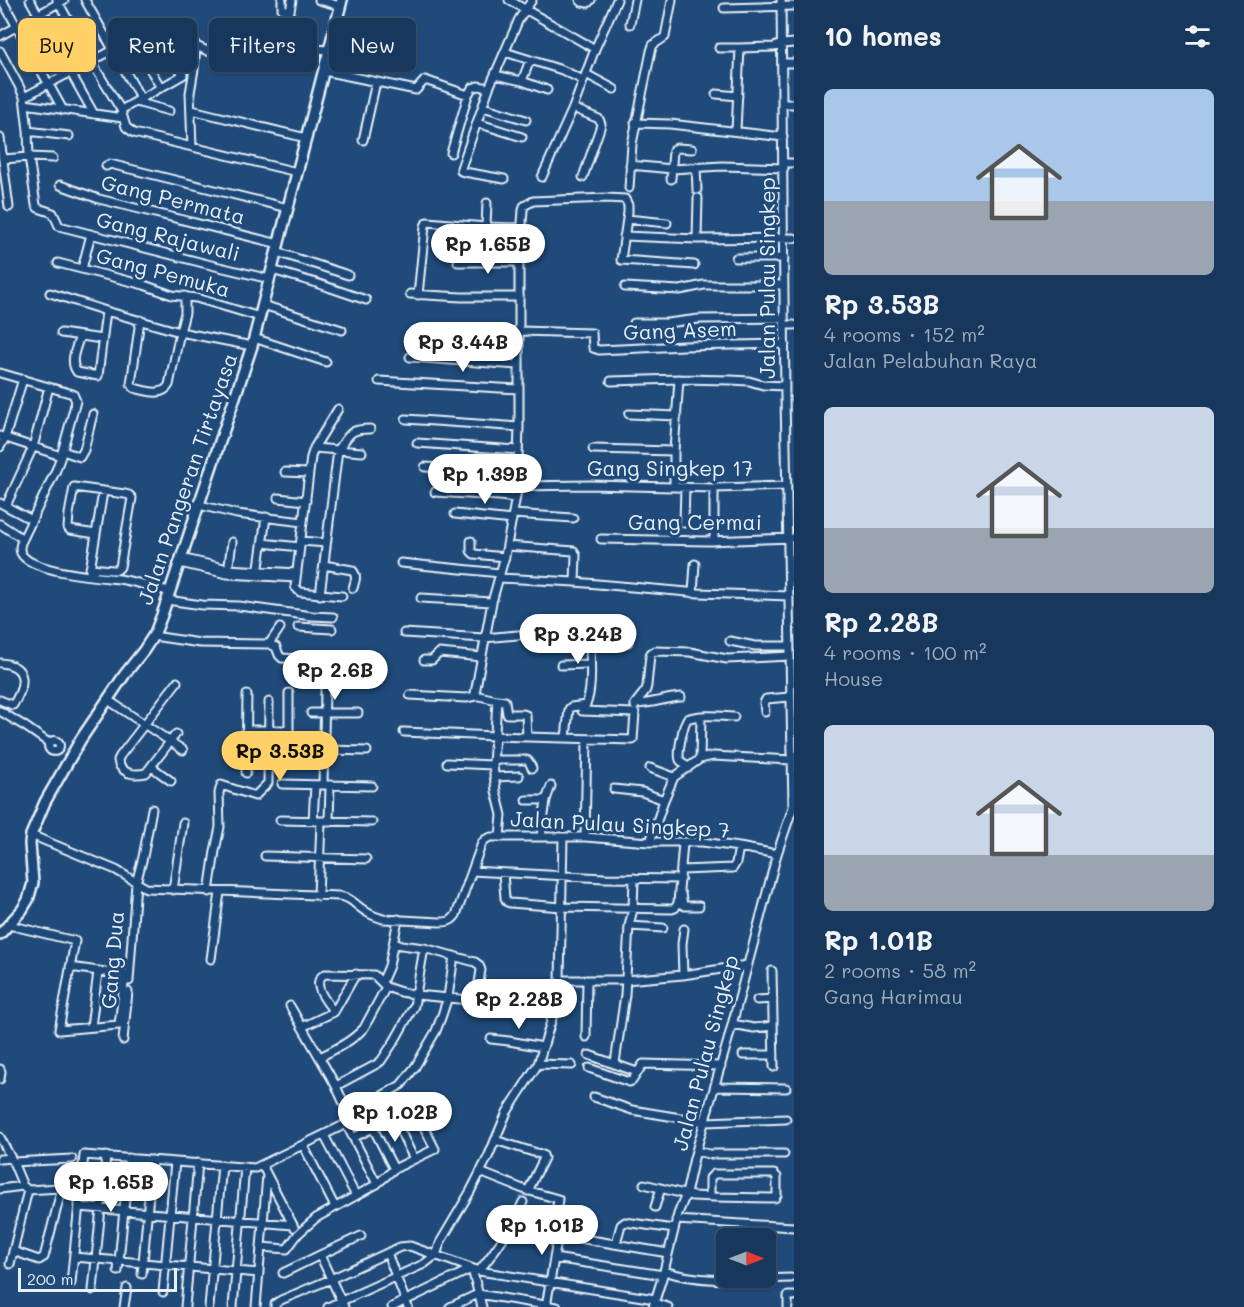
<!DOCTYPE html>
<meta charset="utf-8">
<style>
:root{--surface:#17385c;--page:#203f62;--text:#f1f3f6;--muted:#9eacbb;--line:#365272;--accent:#ffd166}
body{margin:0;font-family:Mali,sans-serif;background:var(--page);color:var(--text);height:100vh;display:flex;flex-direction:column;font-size:22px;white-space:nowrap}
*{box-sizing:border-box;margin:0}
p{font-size:20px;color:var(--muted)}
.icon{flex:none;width:33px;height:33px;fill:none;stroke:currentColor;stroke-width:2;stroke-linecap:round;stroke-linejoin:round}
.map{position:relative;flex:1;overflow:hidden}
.panel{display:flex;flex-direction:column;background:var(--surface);width:450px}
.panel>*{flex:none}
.guide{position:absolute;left:18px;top:18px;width:570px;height:54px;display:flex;gap:12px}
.needle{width:39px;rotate:90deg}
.fabs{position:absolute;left:716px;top:1228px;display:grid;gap:12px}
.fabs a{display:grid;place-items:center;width:60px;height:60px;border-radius:9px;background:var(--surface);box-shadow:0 2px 4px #0004,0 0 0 2px var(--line);font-size:30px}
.scale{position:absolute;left:18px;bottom:15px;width:159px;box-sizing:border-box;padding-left:6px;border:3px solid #e8f1f8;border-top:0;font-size:16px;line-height:21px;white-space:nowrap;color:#e8f1f8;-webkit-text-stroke:4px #1f4a7a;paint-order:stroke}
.price{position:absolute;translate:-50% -51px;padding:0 14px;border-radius:21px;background:#fff;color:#222;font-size:20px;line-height:39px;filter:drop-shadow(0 2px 3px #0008)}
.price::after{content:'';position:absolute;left:50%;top:36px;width:18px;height:14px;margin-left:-9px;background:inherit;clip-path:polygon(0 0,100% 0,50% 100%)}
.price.selected{background:var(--accent);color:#111}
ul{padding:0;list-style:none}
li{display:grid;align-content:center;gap:12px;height:318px;padding:0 30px}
li span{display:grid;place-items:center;height:186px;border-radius:9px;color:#555}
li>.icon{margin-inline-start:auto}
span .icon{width:108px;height:108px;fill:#fffc;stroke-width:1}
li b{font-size:26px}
h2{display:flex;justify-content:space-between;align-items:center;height:72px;padding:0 30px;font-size:26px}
.pill{padding:0 21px;border-radius:9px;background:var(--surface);box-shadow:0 2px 4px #0004,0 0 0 2px var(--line);font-size:21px;line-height:54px}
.pill.selected{background:var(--accent);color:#111}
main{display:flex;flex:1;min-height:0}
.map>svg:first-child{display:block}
</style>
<main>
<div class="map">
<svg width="794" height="1307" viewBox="0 0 794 1307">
<rect width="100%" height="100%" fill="#1f4a7a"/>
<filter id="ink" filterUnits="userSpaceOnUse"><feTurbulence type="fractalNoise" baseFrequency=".0167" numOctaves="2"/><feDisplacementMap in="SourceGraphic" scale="12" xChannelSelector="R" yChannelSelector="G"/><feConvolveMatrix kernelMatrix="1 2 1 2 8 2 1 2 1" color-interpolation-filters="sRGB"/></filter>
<g filter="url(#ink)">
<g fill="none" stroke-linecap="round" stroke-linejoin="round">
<defs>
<path id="minor" d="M2 0 63 110
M30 0 94 114
M57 0 91 61 121 110 126 127 134 133 297 172
M85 0 141 99
M282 0V9L290 11 292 0
M319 0 340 6
M509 0 595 49
M580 0 582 2 588 3 591 0
M724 8 794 6
M630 24 635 0
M169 25 194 41 196 46 219 56
M0 36 64 0
M106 38 124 29H127L161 88
M260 45 329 50
M719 48H740
M0 51 19 86 24 97 28 131 29 157 36 205 38 208 53 213 59 226 211 265 270 279
M505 52 562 70 583 80
M782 63H794
M324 71 416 90 425 80 468 95
M586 74 614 89
M495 75 522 81 547 90
M522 81 530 60
M716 94 738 96
M24 97 113 50
M136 102 169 111
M25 104 123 118
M783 104H794
M483 107 526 120
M573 108 599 119 601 124 600 128 583 177
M121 110 183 75 156 28
M192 110 306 138
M477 123 522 137
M635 123 670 124 783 137
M28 131 69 136
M736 131 740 48 774 47 782 44 794 43
M0 138 9 207
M363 140 376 82
M192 147 190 93 194 69 196 46
M451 153 468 95 472 88 478 86 489 88
M3 159 29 157 53 158
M784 163H794
M630 165 672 169 722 166 784 168
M106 166 110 164 288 208
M696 167 697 190
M542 177 573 108 595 49 617 0
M504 179 464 172 461 171V168L489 88 519 19 532 0
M671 179 673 150 677 148 692 149
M60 185 99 199 279 244
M629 188 632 144 651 51 653 45 665 37 672 0
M627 219 667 223
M486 227 487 203
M624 236 697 239 794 238
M697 239 698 198
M277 252 348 275
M736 258H784
M458 262H519
M58 263 144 285 172 295 196 298 260 317
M82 269 91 234
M272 270 316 283 366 300
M625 287 680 290 704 285H784
M50 293 106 311 180 332 252 346
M410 294 461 297H519
M418 295 425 226 427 222 486 227 521 228
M263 305 342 330
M140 320 131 384 134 388C147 391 162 397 169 385L180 332 185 313V296
M634 323H667L699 319 784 318
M785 325H794
M519 331 592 333 593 348 599 350 684 346 785 344
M61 333 102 339
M80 336C76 348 69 362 77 372L98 376 106 311
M254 338 326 362
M410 357 518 365
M0 373 73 394 76 401 61 456 56 470 21 543C20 547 19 549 21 553 30 572 99 577 119 579 137 582 153 587 170 592
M379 381 518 389
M611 381 679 379 731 380 749 381 763 385 785 386
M338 409 314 448 311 457 295 587 300 592 342 596
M629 414 677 416
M406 419 519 427
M0 436 61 456
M417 443 518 450
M0 447 5 438 23 379
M314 448 362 452
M593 449 674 451
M63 451 80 457 84 450 93 414
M425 467 518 472
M285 472 308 473
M517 486 590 485 714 488 787 486
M674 487V451L679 379
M714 488V541
M435 492 500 496 515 498
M278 498 306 501
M0 503 32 520
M199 505 237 514 303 522
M6 506 33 447 49 387
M455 514 512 520
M513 514 573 518
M684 523 685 487
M0 524 23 539
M601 539 708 541 794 538
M301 541 326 543
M471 541V551L474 554 505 557
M262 543 300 547
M507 546 574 551 576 555 575 582
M181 558 228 569 297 573
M180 563 227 574 296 578
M401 563 500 573
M324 565 352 570C358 576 355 581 353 588
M90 568 113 570H117L120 567 132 498 129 495 125 494 74 487 69 514 68 528 70 530 96 534
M90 570 103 492
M228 571 232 542
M258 574 266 517
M499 578 575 582 699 593 789 596
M693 593 695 564
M320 595 338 450C350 434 349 429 370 429
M421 598 492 602
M167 600 202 605 239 606 312 616 333 617
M298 627 332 629
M404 633 484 638 551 632 555 633 559 641 564 642H628
M153 636 200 643 269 644 276 647 279 655 282 658 353 663
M730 641 755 646H790
M269 644 280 628
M424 660H432L439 653 482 657
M0 663C28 665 26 685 13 705H12L0 700
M561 665 590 664
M410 695 466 698 476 696
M108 700 183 750
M497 700 505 701 507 714H523L526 715 527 737
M635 704 646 690 647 686 650 655 651 653 655 651 690 652 727 659 790 656
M635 706V704C651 704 666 698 681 697
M0 711 26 727 49 743
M765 712 764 703 766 699 790 697
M311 713H358
M246 730H289V693
M404 732 495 736 633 740 635 713 582 711
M176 734 146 773C135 775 126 775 119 765L118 760 120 756 177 682
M566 738 569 709 571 707 586 705C593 688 590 661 590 642
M48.5 746a5.5 5.5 0 1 1 11 0a5.5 5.5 0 1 1-11 0Z
M290 749 367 751
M700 759 701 717
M493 760H527L529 762 532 768
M447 763 493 765
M152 767 171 781
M650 768 674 777
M688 768C686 766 682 762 680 760 677 754 683 726 687 719 700 714 719 716 734 717
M246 773 247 695
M494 777 519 776
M282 784 372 786
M323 785 325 690
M614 789 642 792 664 800
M526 800H546
M280 820 372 822
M313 821 315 785
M329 822 330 785
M31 835 116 870 146 888 339 896C352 898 354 904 365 911 370 915 377 917 383 919L440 922C448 922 452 921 456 915L482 843 486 839 491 837H585L650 842H702L739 847 777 854
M500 837 502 815 496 791 493 765 497 700 479 696 475 693 492 602 505 556 517 491 519 427V262L523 210 524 206 533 201 607 198 625 199 628 205V212L621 260 694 265
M541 837 546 800 551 786
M585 837 587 740
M650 842 664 800 674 777 700 759 713 756 792 760
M265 856 366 859
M681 870 733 868 736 863 739 847
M472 871 604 878 681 879
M503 873 505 898 507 902 510 903 562 907 672 909 675 908 678 903 683 843
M173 890 183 823
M209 892 215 851 220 827 219 793 221 785 255 796 268 783 269 702
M681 894 683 905 685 906H699
M318 896 321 822
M9 925 75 941 59 1030 119 1025 125 975
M629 926 663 928
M211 959 220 892
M70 967 127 975
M772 971 774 1067
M683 975 682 944 684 929
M560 980H626L683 975 747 965
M129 981 136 883 143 857 152 809
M382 982 389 966 398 919
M757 1000 773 999
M290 1006 336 1086 346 1108 351 1112 355 1111 401 1085 415 1067 436 1031 442 1015 448 997 454 956
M334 1012C327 1002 309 983 325 974L374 975 386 987 401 992 417 995 469 1000 474 999 477 995 481 970 479 965 475 962 424 948 394 944
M732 1024 754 1028 773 1026
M91 1027 98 972
M302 1027 334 1012 356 974
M586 1037 587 980
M491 1039 509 1041 543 1047
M123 1040 128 992
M589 1055 637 1072
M743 1055H774
M320 1057C336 1049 352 1041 364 1028L386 987
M615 1063 625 995 629 926 633 909 634 878
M538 1064 572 1065
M589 1068 629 1082 632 1081 643 1064 721 1066
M0 1069 1 1072 0 1079
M336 1086 377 1064 381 1061 395 1040 414 1006 424 948
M715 1087 786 1088
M594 1097 632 1110 705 1122 786 1119
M394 1118 414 1159
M373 1128 394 1169
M324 1135 356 1196
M0 1137 13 1162 23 1186 28 1190 10 1264
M495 1140 543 1155 544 1158 542 1162 528 1191
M303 1145 335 1207
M696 1151 709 1154H784
M0 1159 11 1158
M13 1162 72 1159
M262 1165 294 1227
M480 1172 523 1189 558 1199 554 1231 555 1234 668 1253
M644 1184 692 1196 714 1197 775 1198 777 1195V1177L774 1174H714L710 1178V1197
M0 1189 23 1186
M28 1190 74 1187
M79 1207 293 1225
M655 1207 661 1188
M676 1220 794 1227
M616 1243 621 1225 625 1222 674 1229
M261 1247 287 1249 298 1234 316 1218 377 1184 394 1169 435 1149 421 1121 410 1109 353 1138
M13 1251 39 1260 44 1257 62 1188
M387 1253 408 1307
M320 1255 361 1236
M74 1257 259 1273
M554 1258 663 1275
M472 1269 482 1307
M118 1271 129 1158
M479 1271C496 1250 512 1227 523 1202
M664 1271C703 1284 750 1279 791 1278
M283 1273 320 1255 344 1307
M142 1274 152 1160
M71 1283 84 1155 255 1168 346 1124 377 1184
M93 1290 106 1156
M163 1292 175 1162
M654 1303 668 1307
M124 1307 127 1288
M185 1307 198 1163
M209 1307 222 1165
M233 1307 245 1167
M256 1307 267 1175
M275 1307V1304L281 1300 331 1279 400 1247 410 1246 479 1271 655 1299
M328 1307 424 1264 436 1255 441 1241 470 1192 488 1157 507 1112 538 1064 557 1002 560 980 563 837
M392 1307 471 1269
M450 1307 478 1294 557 1307
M546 1307 558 1234
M653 1307 663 1275 678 1214 686 1194 694 1158 728 1040 777 854 793 807 785 397 781 0
M788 1307V1296H794"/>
<path id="major" d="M0 934 22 910 28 900 33 883 30 844 31 835 45 802 81 739 125 674 144 650 155 633 162 615 252 346 342 0"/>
</defs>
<use href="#minor" stroke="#e8f1f8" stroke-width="11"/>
<use href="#major" stroke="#e8f1f8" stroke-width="14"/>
<use href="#minor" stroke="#1f4a7a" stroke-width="7"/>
<use href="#major" stroke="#1f4a7a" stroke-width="9"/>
</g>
</g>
<g text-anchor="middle" stroke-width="6" stroke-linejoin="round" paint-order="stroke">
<g font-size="21" fill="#e8f1f8" stroke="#1f4a7a">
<text transform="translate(173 200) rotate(14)" y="7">Gang Permata</text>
<text transform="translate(168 237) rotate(14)" y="7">Gang Rajawali</text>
<text transform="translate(163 273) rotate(15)" y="7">Gang Pemuka</text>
<text transform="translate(768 278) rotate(-90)" y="7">Jalan Pulau Singkep</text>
<text transform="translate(680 331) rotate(-2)" y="7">Gang Asem</text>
<text x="670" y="476">Gang Singkep 17</text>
<text transform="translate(188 479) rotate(-71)" y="7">Jalan Pangeran Tirtayasa</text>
<text x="695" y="530">Gang Cermai</text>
<text transform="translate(620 825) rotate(3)" y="7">Jalan Pulau Singkep 7</text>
<text transform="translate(113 960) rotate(-85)" y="7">Gang Dua</text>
<text transform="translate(706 1053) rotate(-75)" y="7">Jalan Pulau Singkep</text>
</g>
</g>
</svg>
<div class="fabs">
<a><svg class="needle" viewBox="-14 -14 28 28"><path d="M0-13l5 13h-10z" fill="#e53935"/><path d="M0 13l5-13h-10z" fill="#9eacbb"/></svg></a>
</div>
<div class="scale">200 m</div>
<b class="price" style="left:488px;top:275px">Rp 1.65B</b>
<b class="price" style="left:463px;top:373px">Rp 3.44B</b>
<b class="price" style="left:485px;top:505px">Rp 1.39B</b>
<b class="price" style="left:578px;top:665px">Rp 3.24B</b>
<b class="price" style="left:335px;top:701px">Rp 2.6B</b>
<b class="price selected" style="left:280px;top:782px">Rp 3.53B</b>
<b class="price" style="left:519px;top:1030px">Rp 2.28B</b>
<b class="price" style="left:395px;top:1143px">Rp 1.02B</b>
<b class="price" style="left:111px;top:1213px">Rp 1.65B</b>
<b class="price" style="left:542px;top:1256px">Rp 1.01B</b>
<div class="guide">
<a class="pill selected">Buy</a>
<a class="pill">Rent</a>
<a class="pill">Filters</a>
<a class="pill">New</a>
</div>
</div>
<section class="panel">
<h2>10 homes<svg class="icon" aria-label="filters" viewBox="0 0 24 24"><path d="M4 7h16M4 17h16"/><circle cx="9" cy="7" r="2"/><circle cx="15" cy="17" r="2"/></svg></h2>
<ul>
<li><span style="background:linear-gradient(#a9c7e8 60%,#9aa5b1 0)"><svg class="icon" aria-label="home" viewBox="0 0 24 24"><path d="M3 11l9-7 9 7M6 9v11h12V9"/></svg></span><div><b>Rp 3.53B</b><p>4 rooms · 152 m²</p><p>Jalan Pelabuhan Raya</p></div></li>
<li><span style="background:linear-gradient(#c9d6e8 65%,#9aa5b1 0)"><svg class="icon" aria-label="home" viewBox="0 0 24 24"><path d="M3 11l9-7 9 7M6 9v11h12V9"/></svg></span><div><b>Rp 2.28B</b><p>4 rooms · 100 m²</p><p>House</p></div></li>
<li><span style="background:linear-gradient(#c9d6e8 70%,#9aa5b1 0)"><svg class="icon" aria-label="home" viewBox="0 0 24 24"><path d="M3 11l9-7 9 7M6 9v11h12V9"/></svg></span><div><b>Rp 1.01B</b><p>2 rooms · 58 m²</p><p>Gang Harimau</p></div></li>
</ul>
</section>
</main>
